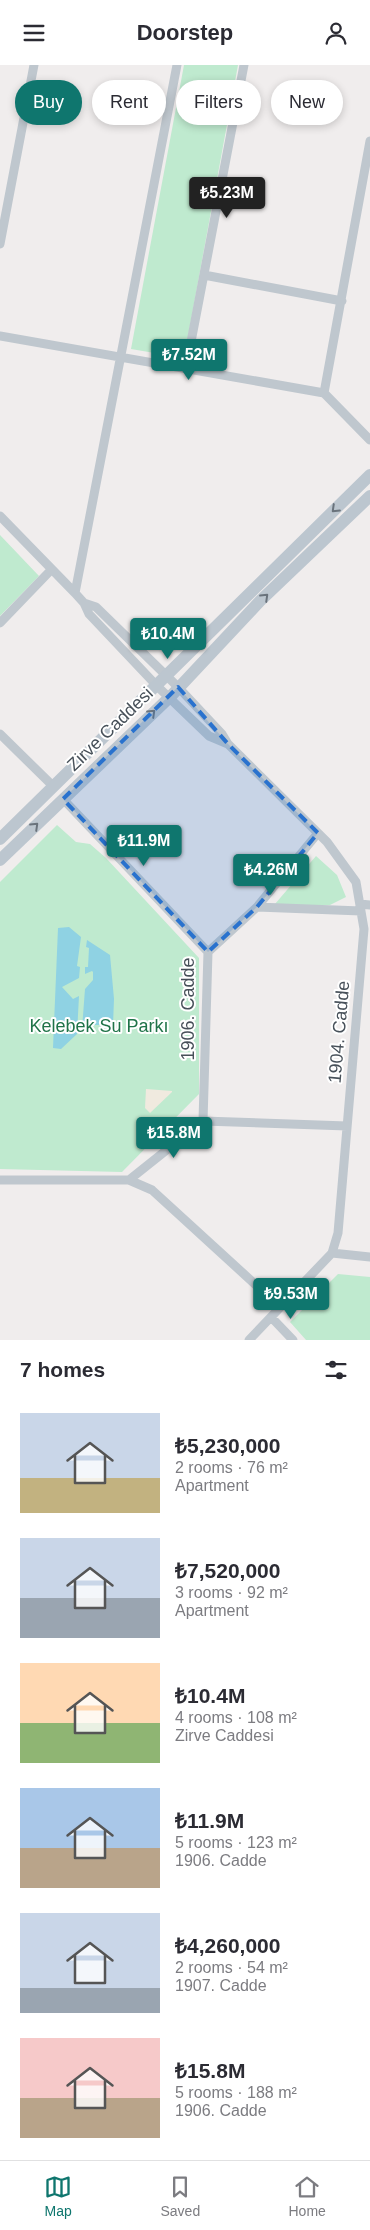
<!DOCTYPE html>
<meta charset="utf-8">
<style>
:root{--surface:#fff;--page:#f2f2f3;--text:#2b2b33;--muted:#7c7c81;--line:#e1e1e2;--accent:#0f766e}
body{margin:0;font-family:Helvetica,sans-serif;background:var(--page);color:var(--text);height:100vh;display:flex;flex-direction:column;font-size:19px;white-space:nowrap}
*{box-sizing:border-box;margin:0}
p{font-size:16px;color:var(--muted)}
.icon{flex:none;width:28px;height:28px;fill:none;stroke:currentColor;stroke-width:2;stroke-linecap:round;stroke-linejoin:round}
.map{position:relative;height:1275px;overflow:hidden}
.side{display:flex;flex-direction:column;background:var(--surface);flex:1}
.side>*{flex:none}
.banner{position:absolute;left:15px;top:15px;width:340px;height:45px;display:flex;gap:10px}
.price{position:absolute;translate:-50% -42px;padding:0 11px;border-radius:5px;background:var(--accent);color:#fff;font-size:16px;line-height:32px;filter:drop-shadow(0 1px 2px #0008)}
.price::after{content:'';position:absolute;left:50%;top:30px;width:15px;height:11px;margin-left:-8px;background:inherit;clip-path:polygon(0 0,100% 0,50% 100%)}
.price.selected{background:#222;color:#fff}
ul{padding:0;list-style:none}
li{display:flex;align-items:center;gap:15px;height:125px;padding:0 20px}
li span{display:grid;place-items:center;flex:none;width:140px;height:100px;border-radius:0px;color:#555}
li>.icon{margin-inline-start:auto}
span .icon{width:60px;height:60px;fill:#fffc;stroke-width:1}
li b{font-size:21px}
h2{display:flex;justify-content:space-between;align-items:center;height:60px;padding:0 20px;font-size:21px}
.tag{padding:0 18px;border-radius:22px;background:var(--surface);box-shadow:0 2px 8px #0003;font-size:18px;line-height:45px}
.tag.selected{background:var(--accent);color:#fff}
header{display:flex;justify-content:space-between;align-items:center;height:65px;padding:0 20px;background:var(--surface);font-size:22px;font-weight:700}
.tab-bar{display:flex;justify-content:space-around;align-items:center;height:70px;border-top:1px solid var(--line);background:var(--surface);font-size:14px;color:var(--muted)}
.tab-bar a{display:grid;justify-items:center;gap:2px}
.tab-bar .selected{color:var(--accent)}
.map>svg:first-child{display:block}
</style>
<header><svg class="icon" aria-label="menu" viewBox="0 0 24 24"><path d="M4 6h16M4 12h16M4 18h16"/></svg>Doorstep<svg class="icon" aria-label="person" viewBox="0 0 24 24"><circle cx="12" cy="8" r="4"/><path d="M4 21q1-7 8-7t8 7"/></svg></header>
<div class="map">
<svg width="370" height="1275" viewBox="0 0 370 1275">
<rect width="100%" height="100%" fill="#f0eded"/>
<path fill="#bfeacf" d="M184 0H238L184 293 131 284Z
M0 470 39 511 0 551Z
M57 760 76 777 90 779 106 793 199 893V1029L122 1107 0 1104V817Z
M316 791 337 810 346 832 330 840 279 841 275 839Z
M338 1209 370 1212V1275H306L290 1257Z"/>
<path fill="#f0eadf" d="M146 1024 172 1026V1027L150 1048 145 1043Z"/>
<path fill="#8fd2e3" d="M69 862 81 872 77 901 80 902 79 913 62 922 73 934 79 931 77 969 61 984 53 983 58 863Z
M87 875 110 890 114 934 113 960H88L82 964 85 924 93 915V907L92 906 85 909V902H88L89 883 86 882Z"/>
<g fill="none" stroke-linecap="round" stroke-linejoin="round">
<path stroke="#bfc7ce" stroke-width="9" d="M0 179 34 0
M204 210 342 236
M0 271 324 328 370 375
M186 303 244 0
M324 328 370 76
M0 451 75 528 84 538 89 549 157 621 209 671 228 679
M75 528 177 0
M84 538 96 542 178 622 222 669 228 679 327 777 356 817 364 864 338 1168 332 1188 249 1275
M0 558 51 505
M0 669 54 722
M63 734 208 887 203 1056 129 1115
M360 839 370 840
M257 842 318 768
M208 887 257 842 361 846
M203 1056 347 1061
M0 1115H129L152 1125 280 1242
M332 1188 370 1192
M271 1252 293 1275"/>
<path stroke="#bcc6cf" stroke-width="12" d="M0 774 370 410
M0 795 172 630 260 536 370 431"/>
</g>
<defs><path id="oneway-chevron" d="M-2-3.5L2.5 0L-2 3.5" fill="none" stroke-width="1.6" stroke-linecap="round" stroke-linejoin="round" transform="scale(1.25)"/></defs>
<g stroke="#6a737c">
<use href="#oneway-chevron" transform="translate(335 444) rotate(136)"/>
<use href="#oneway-chevron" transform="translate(265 532) rotate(-44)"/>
<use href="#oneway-chevron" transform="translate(152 648) rotate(-44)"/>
<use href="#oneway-chevron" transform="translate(35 761) rotate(-44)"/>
</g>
<path fill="#2972ce" fill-opacity="0.2" stroke="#2972ce" stroke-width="4" stroke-dasharray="10 6" stroke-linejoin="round" d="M178 622 228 679 318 768 257 842 208 887 63 734Z"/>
<g text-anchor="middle" stroke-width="4" stroke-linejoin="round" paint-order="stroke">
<g font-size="18" fill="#475059" stroke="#fff">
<text transform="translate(110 664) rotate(-44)" y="6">Zirve Caddesi</text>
<text transform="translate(188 944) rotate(-90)" y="6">1906. Cadde</text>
<text transform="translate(339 967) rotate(-85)" y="6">1904. Cadde</text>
</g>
<g font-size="18" fill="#1f7348" stroke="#fff">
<text x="99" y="967">Kelebek Su Parkı</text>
</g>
</g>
</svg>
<b class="price selected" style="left:227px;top:154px">₺5.23M</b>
<b class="price" style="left:189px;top:316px">₺7.52M</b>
<b class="price" style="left:168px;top:595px">₺10.4M</b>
<b class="price" style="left:144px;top:802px">₺11.9M</b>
<b class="price" style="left:271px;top:831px">₺4.26M</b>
<b class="price" style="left:174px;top:1094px">₺15.8M</b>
<b class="price" style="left:291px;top:1255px">₺9.53M</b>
<div class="banner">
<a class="tag selected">Buy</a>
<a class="tag">Rent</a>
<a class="tag">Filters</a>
<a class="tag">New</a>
</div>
</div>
<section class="side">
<h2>7 homes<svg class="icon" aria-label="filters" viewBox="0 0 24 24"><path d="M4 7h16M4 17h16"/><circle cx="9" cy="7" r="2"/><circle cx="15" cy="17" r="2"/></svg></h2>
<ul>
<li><span style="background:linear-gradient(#c9d6e8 65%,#c2b280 0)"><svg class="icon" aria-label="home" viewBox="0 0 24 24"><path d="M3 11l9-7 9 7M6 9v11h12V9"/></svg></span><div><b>₺5,230,000</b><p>2 rooms · 76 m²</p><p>Apartment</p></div></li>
<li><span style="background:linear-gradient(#c9d6e8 60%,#9aa5b1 0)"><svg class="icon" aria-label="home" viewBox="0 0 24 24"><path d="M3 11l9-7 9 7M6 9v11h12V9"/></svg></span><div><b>₺7,520,000</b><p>3 rooms · 92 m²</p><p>Apartment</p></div></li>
<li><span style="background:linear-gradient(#ffd9b3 60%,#8fb573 0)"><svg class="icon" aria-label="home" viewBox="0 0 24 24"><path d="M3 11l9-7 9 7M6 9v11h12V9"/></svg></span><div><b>₺10.4M</b><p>4 rooms · 108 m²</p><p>Zirve Caddesi</p></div></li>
<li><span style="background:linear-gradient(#a9c7e8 60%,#b9a48a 0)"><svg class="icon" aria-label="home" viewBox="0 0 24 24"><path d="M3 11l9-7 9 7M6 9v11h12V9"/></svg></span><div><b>₺11.9M</b><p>5 rooms · 123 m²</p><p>1906. Cadde</p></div></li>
<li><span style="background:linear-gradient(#c9d6e8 75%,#9aa5b1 0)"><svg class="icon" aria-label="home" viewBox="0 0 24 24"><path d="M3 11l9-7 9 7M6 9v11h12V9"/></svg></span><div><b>₺4,260,000</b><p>2 rooms · 54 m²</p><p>1907. Cadde</p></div></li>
<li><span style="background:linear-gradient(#f6c9c9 60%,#b9a48a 0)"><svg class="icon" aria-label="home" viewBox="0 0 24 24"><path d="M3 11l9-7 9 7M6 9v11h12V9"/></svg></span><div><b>₺15.8M</b><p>5 rooms · 188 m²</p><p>1906. Cadde</p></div></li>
</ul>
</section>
<nav class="tab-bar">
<a class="selected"><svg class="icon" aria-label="map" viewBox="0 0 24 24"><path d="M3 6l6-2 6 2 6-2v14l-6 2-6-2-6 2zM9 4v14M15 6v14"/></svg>Map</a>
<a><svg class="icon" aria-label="saved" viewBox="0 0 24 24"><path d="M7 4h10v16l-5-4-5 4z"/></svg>Saved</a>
<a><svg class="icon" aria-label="home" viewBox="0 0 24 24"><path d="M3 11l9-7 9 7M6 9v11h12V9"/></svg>Home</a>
</nav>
